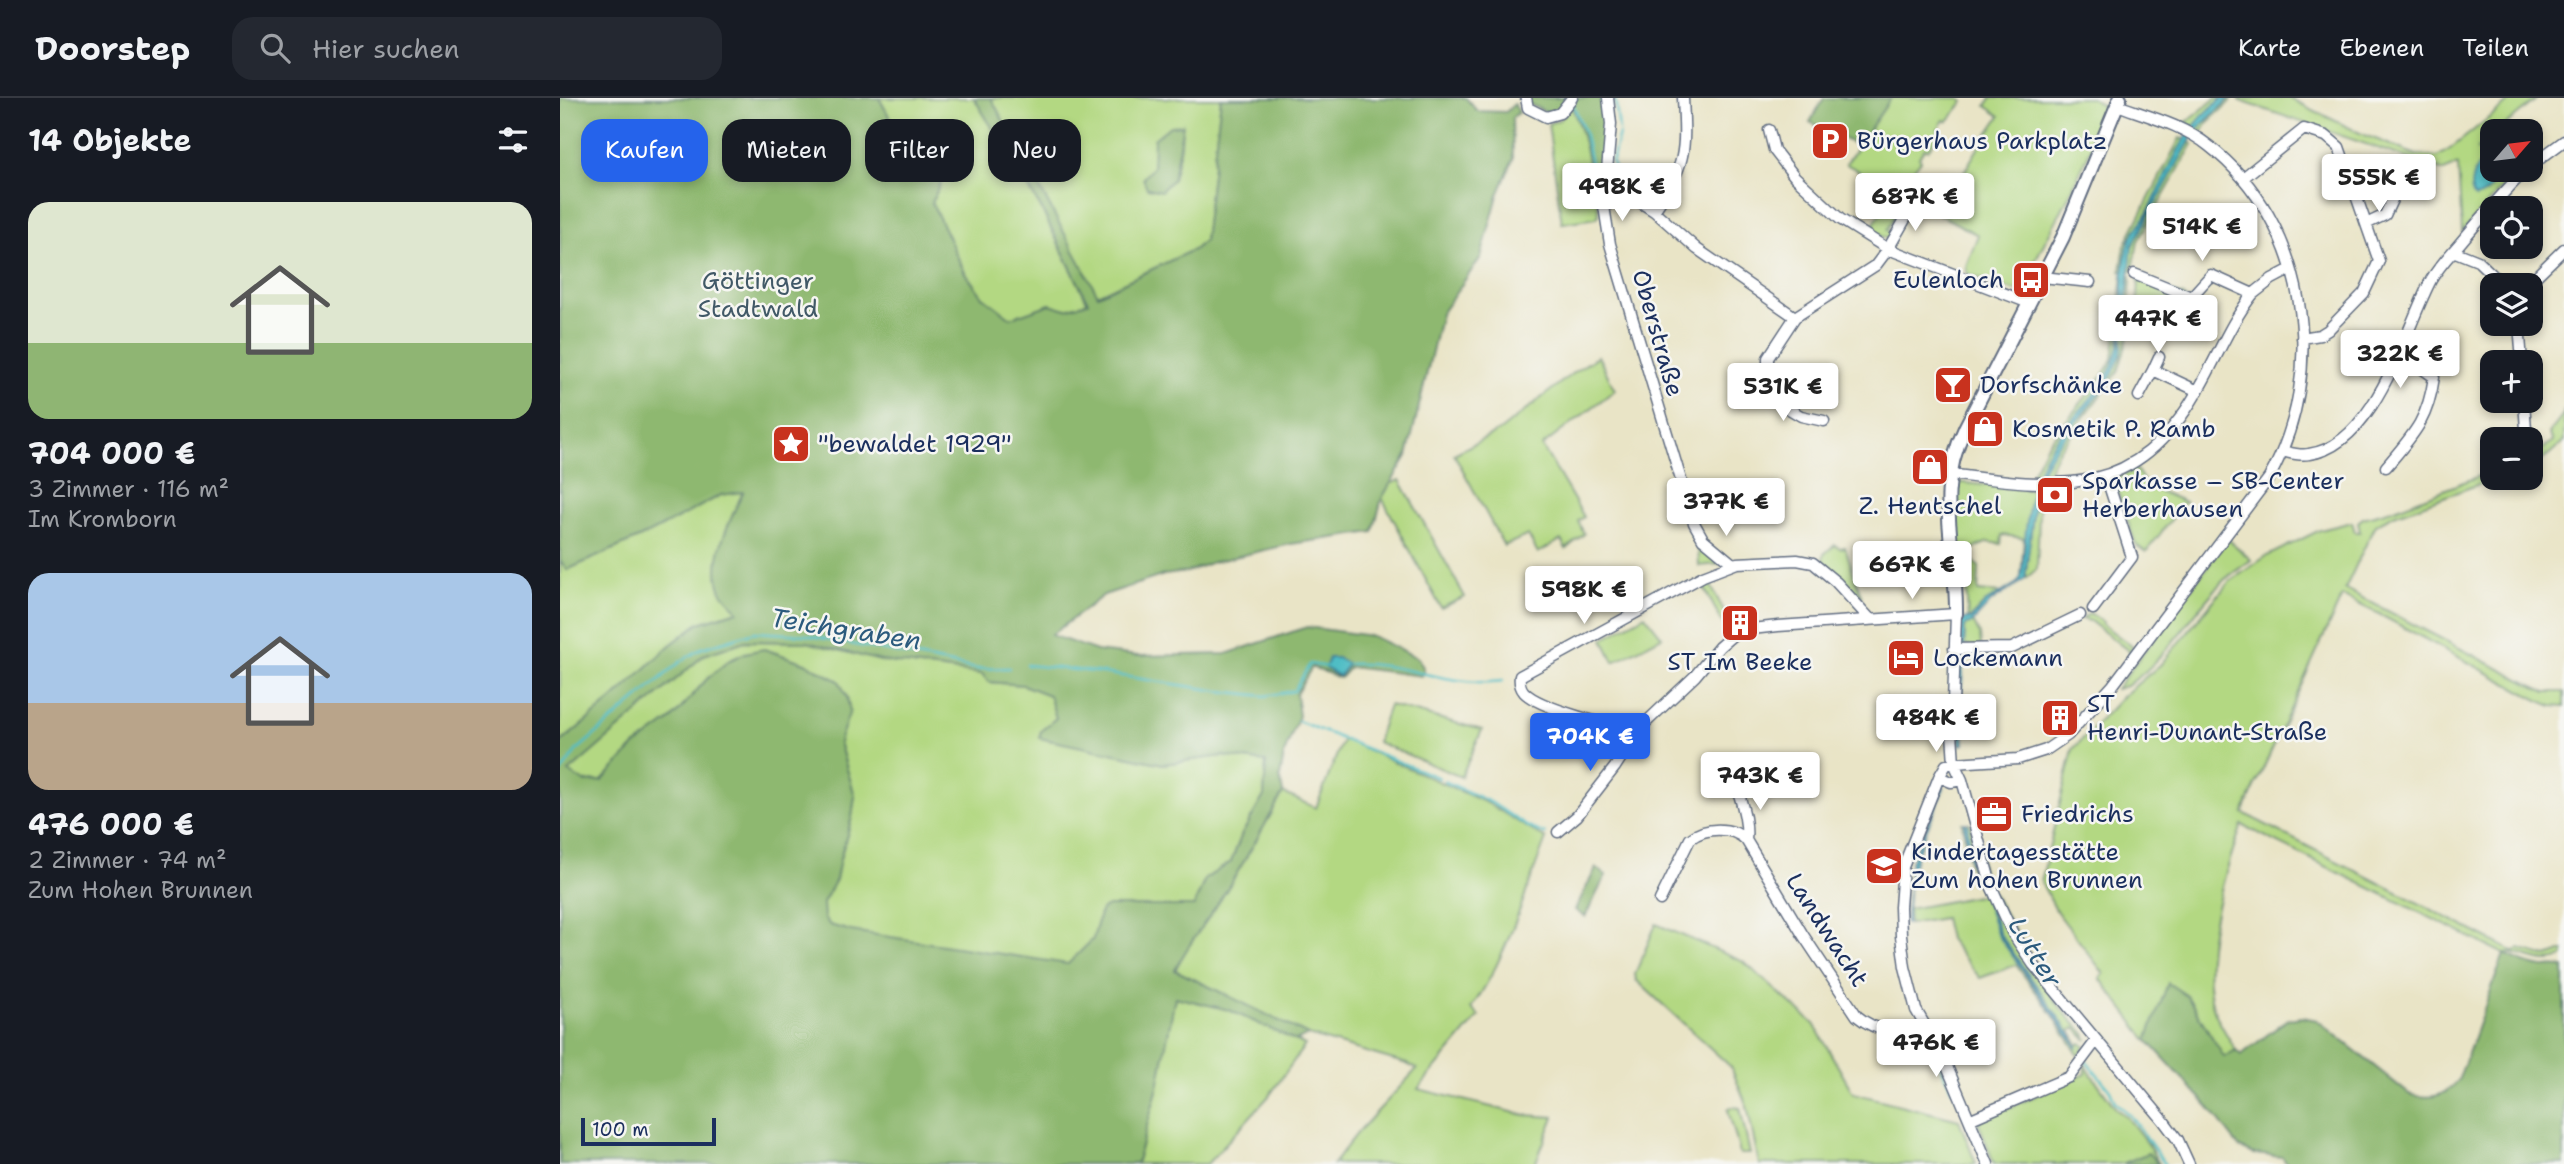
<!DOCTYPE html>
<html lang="de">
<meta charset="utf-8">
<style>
:root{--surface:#171b24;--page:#242831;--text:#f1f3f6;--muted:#9ea1a6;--line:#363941;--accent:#2563eb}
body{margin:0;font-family:"Shantell Sans",sans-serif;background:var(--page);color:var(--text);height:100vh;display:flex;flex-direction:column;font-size:26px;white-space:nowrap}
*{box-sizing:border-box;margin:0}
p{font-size:23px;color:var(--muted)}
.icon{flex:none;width:38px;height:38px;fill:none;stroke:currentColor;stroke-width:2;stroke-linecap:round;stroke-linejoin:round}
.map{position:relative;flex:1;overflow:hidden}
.sheet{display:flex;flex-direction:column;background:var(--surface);width:560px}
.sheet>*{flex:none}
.guide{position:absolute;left:21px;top:21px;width:665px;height:63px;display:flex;gap:14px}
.needle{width:46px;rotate:62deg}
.tools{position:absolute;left:1920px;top:21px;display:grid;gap:14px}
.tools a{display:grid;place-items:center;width:63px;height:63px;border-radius:14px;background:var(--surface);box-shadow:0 4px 10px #0003;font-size:35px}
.scale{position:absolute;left:21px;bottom:18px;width:135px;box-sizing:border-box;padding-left:7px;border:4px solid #1b2f5e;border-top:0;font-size:19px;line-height:24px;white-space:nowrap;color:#1b2f5e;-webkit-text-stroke:5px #f6f6f2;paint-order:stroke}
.price{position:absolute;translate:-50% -60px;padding:0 16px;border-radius:7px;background:#fff;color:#222;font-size:23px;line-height:46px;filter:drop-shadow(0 2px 4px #0008)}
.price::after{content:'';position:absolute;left:50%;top:42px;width:21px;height:16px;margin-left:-10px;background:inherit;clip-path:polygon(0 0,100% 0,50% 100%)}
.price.active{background:var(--accent);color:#fff}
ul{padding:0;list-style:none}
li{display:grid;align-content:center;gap:14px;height:371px;padding:0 28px}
li span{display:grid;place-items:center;height:217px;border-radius:21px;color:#555}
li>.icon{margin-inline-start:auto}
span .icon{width:126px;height:126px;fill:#fffc;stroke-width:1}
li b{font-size:30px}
h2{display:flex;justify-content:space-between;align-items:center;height:84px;padding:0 28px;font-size:30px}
.chip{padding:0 24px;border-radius:21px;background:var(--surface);box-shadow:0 4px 10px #0003;font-size:24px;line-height:63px}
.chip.active{background:var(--accent);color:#fff}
header{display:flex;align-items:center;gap:42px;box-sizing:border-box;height:98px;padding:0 35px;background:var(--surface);border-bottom:2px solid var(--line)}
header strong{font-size:33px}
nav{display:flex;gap:38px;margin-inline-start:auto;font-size:24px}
.search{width:490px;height:63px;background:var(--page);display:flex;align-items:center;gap:18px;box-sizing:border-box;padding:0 24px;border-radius:21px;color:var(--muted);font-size:26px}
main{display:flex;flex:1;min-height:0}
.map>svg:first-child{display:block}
</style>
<header>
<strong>Doorstep</strong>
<div class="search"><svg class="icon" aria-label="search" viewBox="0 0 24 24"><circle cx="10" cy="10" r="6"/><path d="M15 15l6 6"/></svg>Hier suchen</div>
<nav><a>Karte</a><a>Ebenen</a><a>Teilen</a></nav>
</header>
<main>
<section class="sheet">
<h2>14 Objekte<svg class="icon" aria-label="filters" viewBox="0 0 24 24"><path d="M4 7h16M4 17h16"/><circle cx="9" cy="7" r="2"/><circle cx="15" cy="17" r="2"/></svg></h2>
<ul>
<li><span style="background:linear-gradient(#dfe7d0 65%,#8fb573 0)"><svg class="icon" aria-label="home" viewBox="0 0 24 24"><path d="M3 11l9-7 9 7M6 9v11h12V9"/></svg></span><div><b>704 000 €</b><p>3 Zimmer · 116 m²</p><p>Im Kromborn</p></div></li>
<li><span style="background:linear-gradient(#a9c7e8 60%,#b9a48a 0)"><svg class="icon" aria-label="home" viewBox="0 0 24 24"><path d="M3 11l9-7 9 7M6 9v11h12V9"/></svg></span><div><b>476 000 €</b><p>2 Zimmer · 74 m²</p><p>Zum Hohen Brunnen</p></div></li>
</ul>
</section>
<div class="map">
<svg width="2004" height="1066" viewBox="0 0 2004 1066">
<rect width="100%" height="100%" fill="#f6f6f2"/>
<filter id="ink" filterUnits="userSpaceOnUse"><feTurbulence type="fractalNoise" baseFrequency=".0143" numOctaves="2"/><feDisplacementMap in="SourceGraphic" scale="14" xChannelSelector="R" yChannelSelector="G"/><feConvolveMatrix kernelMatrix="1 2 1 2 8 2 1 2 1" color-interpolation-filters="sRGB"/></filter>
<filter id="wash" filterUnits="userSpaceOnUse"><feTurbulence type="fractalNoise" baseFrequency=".00686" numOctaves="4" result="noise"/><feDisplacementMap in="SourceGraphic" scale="28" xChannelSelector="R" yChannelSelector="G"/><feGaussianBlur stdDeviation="1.57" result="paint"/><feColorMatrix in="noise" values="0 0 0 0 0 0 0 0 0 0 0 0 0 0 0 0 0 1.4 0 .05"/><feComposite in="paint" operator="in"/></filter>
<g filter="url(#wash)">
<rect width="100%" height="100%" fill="#e9e4c6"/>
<path fill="#b3d882" stroke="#678470" stroke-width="2" fill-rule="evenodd" d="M319 0H414L481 110 528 205 506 211 490 206 451 220 423 199 405 174 371 104 383 78 394 69 387 59 356 67Z
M431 0H661L644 143 635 151 537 197ZM622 27 621 48 613 81 593 70Z
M1331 0H1399L1404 4 1387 24 1384 22 1378 31 1380 33 1368 52 1365 50 1359 59 1361 62 1354 71 1366 81 1349 109 1342 106 1327 132 1333 136 1328 141 1309 133 1335 93 1286 66Z
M1431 0H1532L1544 9 1547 16 1507 102 1461 189 1455 193 1407 176 1406 168 1418 137 1379 116 1420 47 1440 18 1426 8Z
M1656 0H1674L1648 24 1642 35 1624 26Z
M1679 0H1729L1800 35 1856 57 1877 59 1890 51 1954 0H1978L1938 33H1932V39L1917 51 1932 63V72H1940L1949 82 1902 134 1898 67 1884 73 1680 3Z
M1012 9C1022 34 1029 58 1030 85H1035L1039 117 1036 120 1002 125 988 26 1001 21Z
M1620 40 1633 46 1578 143 1573 172 1571 174 1561 173 1565 147Z
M1563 177H1565L1559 243 1565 226 1568 178H1571L1568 240 1558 274 1499 352 1486 378 1470 379 1486 348 1538 284 1553 261Z
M1579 181 1624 198 1629 205 1615 235 1577 218Z
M1038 258 1055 292 982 348 1024 419 1018 423 1024 436 1006 451 1001 442 978 455 968 437 944 448 894 356 941 332 1014 274Z
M2004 312V343L1984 361 1971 368V358L1993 343 1989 336 2003 317Z
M1576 371 1587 388 1625 404 1586 454 1576 447 1556 389 1558 380Z
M1932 373V380H1936L1834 417 1815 427 1785 491 1967 585 1986 594H2004V609L1992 608 1978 602 1817 515 1782 498 1683 715 1954 854 1959 851 1987 859 2004 853V858C1983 872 1965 852 1944 856L1682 727C1664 775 1638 859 1653 909 1658 924 1668 939 1676 952L1664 960 1627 898 1608 886 1587 942 1540 880 1544 876 1497 814 1481 784 1513 651 1563 598 1601 566 1669 484 1705 459 1760 432 1792 424 1795 434H1800L1798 424 1803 420 1832 412Z
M840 382 905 499 881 510 822 400 830 386Z
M1396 384 1472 392 1461 479 1464 440 1442 437 1441 446 1428 444 1403 455 1396 450 1392 390Z
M1476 392H1480L1477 471 1465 481Z
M184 393 166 434 178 513 139 525 109 548 53 601 0 645V462L7 472 94 433 161 397Z
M1668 441 1691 462C1682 469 1672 475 1664 482 1637 508 1591 584 1556 591Z
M1142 446 1157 457 1159 466 1139 468 1138 447Z
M1275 447 1280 450 1285 449 1302 500 1263 462 1264 456Z
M1405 463H1413L1419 469 1418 493 1441 495 1425 505 1408 522Z
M1148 482 1169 523 1163 526 1142 486Z
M1530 515 1543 524 1542 526 1573 549 1570 554 1530 523 1522 521Z
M1085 517 1102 539 1054 564 1043 541Z
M1413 523 1420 537 1421 548H1404L1405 528Z
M185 543 247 544 321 563 422 576 429 584 463 587 489 597 496 620 481 633 480 640 603 666 663 658 706 664 704 698 682 736 671 764 645 781 634 808H549L629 822 0 1066V724L280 761 292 719 295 698 279 644 289 613 287 599 279 583 245 565 205 551 185 555 168 563 146 582 112 621 75 648 42 683 24 684 8 674 144 557Z
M829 607 922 632 901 679 817 644Z
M783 641 927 705 986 741C964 796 946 863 911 910L919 918 858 991 964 1017 994 1019 975 1066H773L799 1033 857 971 847 966 748 937 615 872C628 844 646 826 662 799 684 765 703 730 723 695L756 710Z
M1402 725H1410L1426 784 1487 887 1485 889 1503 913 1525 936 1527 942 1515 930 1510 933 1518 947 1521 945 1525 948 1519 958 1493 917 1456 867 1420 880 1389 841 1384 820 1349 826 1348 811 1423 797 1410 769Z
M1096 826 1184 864 1254 926 1293 995 1399 1022 1416 1066H1199L1187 1008 1171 969 1076 882 1075 876Z
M615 898 669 912 745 947 709 998 647 1066H576L598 989Z
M1524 966 1557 1012 1566 1018 1588 1046 1599 1066H1434L1418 1023 1526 976Z
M1171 1009 1180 1010 1190 1056H1180C1177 1040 1171 1026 1168 1011Z"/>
<path fill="#8eb870" stroke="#547467" stroke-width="2" fill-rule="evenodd" d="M0 0H319L356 66 387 59 394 69 383 78 372 105 405 175 423 199 451 220 490 206 506 211 528 204 481 110 414 0H431L538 197 635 151 644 143 661 0H906L917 13 946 14 954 6 959 14 952 20 953 61 938 97 921 159 881 216 847 358 822 400 813 434 731 446 653 464 627 474 604 477 544 497 491 537 537 553 578 558 666 556 747 529 812 538 858 560 864 571 862 578 790 569 780 580 752 569 736 596 739 618 724 656 720 679 723 695C703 730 684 765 662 799 646 825 629 844 615 872L748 937 736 943 669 912 615 899 598 989 576 1066H0V645L53 601 109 548 139 525 178 513C173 506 163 499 160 491 149 460 171 421 183 394L161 397 94 433 7 472 0 462ZM185 543 247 544 321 563 422 576 429 584 463 587 489 597 496 620 481 633 479 640 603 666 663 658 706 664 704 698 682 736 671 764 645 781 634 808H548L541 812 533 841 508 866 291 833 270 827 264 820 263 805 276 782 280 761 292 719 295 698 279 644 290 613 287 599 279 583 245 565 204 551 185 555 168 563 146 582 112 621 75 648 42 683 24 684 9 674 144 557Z
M962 0H1045L1048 28 1042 83H1030C1029 57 1022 33 1012 9L1006 6 990 16 962 3Z
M1264 0H1331L1298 48 1250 24Z
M623 27 613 81 601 93 587 90 583 80 593 69 594 41 610 28Z
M1036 770 1046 777 1025 819 1015 812Z
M1944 856C1957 861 1972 869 1986 869 1994 869 1996 867 2004 870V1066H1727L1722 1059 1694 1056 1680 1050 1648 1008 1587 942 1608 885 1627 898 1664 959 1676 952 1681 957 1728 921 1742 919 1757 922 1849 996C1869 1002 1884 999 1898 983Z
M1588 1055 1599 1066H1562Z"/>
<path fill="#4fbdc5" stroke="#357692" stroke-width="2" d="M1663 0H1670L1636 32 1572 148 1561 256 1553 275 1543 290 1496 349 1483 370 1476 392 1465 481 1431 504 1412 525 1405 528 1401 606 1404 646 1400 647 1396 602 1400 522 1411 521 1425 505 1457 485 1461 479C1467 438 1465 392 1487 355 1507 322 1541 297 1555 261 1569 223 1557 182 1569 145 1572 135 1583 124 1588 114 1612 68 1620 32 1663 0Z
M1920 67H1930C1939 80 1932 96 1915 100 1908 91 1912 74 1920 67Z
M769 560H778L788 566 779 578 765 570Z
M1381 689 1384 690C1364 740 1345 770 1347 826H1345L1351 764Z
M1404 725H1407L1412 760 1440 836 1511 937 1518 951 1438 837 1410 761Z"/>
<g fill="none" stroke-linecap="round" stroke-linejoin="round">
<path stroke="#4fbdc5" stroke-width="2.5" d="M1055 0 1059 32
M1013 7 1024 33 1035 84H1030
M1056 76 1052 64 1059 36
M1041 80 1046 27 1042 0
M788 566C840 563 891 590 943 583
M467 567 536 574 659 593 705 598 734 593 750 566 768 569
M738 623 879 680
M0 676 16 653 120 564 142 550 195 534 246 537 417 571 449 570
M884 683 932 705 968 729 985 736
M1370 948 1371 950
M1375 956 1392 992
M1526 962 1550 992 1555 1004 1571 1018 1605 1066"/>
</g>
</g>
<g filter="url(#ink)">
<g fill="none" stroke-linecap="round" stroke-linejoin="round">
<defs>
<path id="street" d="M966 0 968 10 986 19 1000 15 1012 0
M1048 0 1051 26 1044 108 1050 146 1134 425 1143 441 1173 466
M1209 32 1214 52 1235 79 1280 121 1328 151 1469 205
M1970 68 2004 43
M1683 80 1744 31 1766 38 1779 49 1819 163 1804 195 1768 232 1760 237 1742 240
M1045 82 1094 113 1137 151 1235 219 1316 167 1328 151 1355 104
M1094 113C1126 66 1126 56 1123 0
M1806 126 1825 117 1837 91
M1893 153 1918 163 1943 187
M1574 176 1631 199 1651 177 1693 196
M1482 179 1530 184
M1967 187 2004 151
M1235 219 1208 260V278L1229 311 1241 318 1264 323
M1959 226 1962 264
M1593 272 1599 259
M1579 298 1593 272 1638 293
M1964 303 1966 332
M1722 353C1731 355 1740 358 1749 356 1816 347 1845 231 1871 182 1879 168 1891 156 1901 144 1922 119 1943 94 1966 72
M1826 369C1854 336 1868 322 1874 279L1840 255
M1389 376C1499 390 1574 403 1637 294 1656 262 1670 225 1693 196L1712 181 1731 171
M1533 511 1572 459 1546 378
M1394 551 1452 550 1520 517
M1079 631C1056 631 979 610 964 594 960 589 959 585 960 578L1143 478 1177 465 1237 462 1253 465 1276 484 1310 521
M1379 679 1391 684 1402 682
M1177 689C1182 707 1188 724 1186 742
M998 734 1017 718 1055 669 1080 630 1135 578 1159 549 1174 536 1183 532 1218 528 1396 516 1392 635 1394 665 1402 682 1432 790 1453 836 1473 866 1603 1022 1618 1042 1629 1066
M1100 802 1130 741C1145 729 1172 728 1186 742L1243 837 1297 918C1315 933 1343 940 1364 927
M1411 1021 1509 979 1536 943
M1428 1066 1383 959 1356 912 1345 869 1341 838 1340 809 1343 769 1379 679 1386 667 1394 665 1458 661 1486 652 1508 637 1553 587 1709 380C1769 273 1748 125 1649 48 1623 27 1587 18 1557 7"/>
<path id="secondary" d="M1396 516C1397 447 1373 397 1405 330L1503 139 1560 0"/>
</defs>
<use href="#street" stroke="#636e82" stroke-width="13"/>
<use href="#secondary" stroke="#636e82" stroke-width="16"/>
<use href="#street" stroke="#fff" stroke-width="10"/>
<use href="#secondary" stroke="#fff" stroke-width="12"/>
</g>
</g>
<defs>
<symbol id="parking-square" viewBox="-11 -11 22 22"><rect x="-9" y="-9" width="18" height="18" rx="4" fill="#c8321e" stroke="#f6f6f2"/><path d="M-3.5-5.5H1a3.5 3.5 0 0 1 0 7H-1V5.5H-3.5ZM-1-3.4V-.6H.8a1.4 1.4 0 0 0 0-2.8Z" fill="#fff"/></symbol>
<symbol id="bus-square" viewBox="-11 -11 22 22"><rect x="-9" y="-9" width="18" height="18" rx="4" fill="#c8321e" stroke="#f6f6f2"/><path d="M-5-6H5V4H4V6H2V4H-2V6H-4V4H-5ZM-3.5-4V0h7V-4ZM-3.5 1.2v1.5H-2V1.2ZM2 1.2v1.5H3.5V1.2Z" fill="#fff"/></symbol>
<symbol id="bar-square" viewBox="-11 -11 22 22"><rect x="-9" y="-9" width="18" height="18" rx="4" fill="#c8321e" stroke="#f6f6f2"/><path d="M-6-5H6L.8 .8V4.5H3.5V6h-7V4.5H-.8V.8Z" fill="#fff"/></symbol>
<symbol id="shop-square" viewBox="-11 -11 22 22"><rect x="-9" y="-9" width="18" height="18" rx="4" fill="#c8321e" stroke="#f6f6f2"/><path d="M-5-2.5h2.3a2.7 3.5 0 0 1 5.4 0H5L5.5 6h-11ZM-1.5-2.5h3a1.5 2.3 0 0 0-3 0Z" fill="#fff"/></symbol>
<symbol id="sight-square" viewBox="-11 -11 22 22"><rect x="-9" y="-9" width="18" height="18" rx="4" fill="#c8321e" stroke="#f6f6f2"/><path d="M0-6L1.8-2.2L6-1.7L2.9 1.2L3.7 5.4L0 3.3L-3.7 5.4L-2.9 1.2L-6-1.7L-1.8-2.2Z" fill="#fff"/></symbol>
<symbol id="bank-square" viewBox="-11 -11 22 22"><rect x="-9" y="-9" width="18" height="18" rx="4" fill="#c8321e" stroke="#f6f6f2"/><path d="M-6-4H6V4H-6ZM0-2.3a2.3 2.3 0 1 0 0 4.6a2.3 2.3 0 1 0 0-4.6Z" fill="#fff"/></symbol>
<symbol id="building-square" viewBox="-11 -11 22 22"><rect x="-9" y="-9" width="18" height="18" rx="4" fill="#c8321e" stroke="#f6f6f2"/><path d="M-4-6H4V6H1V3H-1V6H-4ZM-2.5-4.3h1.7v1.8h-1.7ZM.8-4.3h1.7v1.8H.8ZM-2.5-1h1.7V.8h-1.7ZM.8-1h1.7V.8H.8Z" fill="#fff"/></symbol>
<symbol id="hotel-square" viewBox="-11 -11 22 22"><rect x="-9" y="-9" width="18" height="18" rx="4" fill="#c8321e" stroke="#f6f6f2"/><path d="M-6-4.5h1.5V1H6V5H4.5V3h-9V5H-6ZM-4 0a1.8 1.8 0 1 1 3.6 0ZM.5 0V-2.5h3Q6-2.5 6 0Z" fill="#fff"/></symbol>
<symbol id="office-square" viewBox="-11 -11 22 22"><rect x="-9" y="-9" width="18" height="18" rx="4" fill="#c8321e" stroke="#f6f6f2"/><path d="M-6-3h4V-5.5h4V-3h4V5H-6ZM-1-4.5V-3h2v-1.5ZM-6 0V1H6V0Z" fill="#fff"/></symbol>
<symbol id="school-square" viewBox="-11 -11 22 22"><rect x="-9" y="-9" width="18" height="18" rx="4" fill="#c8321e" stroke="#f6f6f2"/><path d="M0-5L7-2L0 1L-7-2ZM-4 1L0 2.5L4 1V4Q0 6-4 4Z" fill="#fff"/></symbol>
</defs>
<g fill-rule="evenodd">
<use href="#parking-square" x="1248" y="21" width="44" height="44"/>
<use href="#bus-square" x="1449" y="160" width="44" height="44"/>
<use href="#bar-square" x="1371" y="265" width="44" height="44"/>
<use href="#shop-square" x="1403" y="309" width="44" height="44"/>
<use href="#sight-square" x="209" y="324" width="44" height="44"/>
<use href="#shop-square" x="1348" y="347" width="44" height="44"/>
<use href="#bank-square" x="1473" y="375" width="44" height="44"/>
<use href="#building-square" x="1158" y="503" width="44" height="44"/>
<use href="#hotel-square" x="1324" y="538" width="44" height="44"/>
<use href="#building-square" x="1478" y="598" width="44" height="44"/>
<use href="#office-square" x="1412" y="694" width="44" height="44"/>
<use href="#school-square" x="1302" y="746" width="44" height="44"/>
</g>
<g text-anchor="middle" stroke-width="5" stroke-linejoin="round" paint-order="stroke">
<g font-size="24" fill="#1b2f5e" stroke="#f6f6f2" text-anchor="start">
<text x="1297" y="51">Bürgerhaus Parkplatz</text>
<text x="1444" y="190" text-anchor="end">Eulenloch</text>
<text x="1420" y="295">Dorfschänke</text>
<text x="1452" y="339">Kosmetik P. Ramb</text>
<text x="258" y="354">"bewaldet 1929"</text>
<text x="1522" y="391">Sparkasse – SB-Center<tspan x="1522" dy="28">Herberhausen</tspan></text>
<text x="1370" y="416" text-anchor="middle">Z. Hentschel</text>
<text x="1373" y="568">Lockemann</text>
<text x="1180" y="572" text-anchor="middle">ST Im Beeke</text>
<text x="1527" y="614">ST<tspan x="1527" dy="28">Henri-Dunant-Straße</tspan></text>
<text x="1461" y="724">Friedrichs</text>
<text x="1351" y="762">Kindertagesstätte<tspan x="1351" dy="28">Zum hohen Brunnen</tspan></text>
</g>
<g font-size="24" fill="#415967" stroke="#f6f6f2">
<text x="198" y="191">Göttinger<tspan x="198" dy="28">Stadtwald</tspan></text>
</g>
<g font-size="24" fill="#1b2f5e" stroke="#f6f6f2">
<text transform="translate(1098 235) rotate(74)" y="8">Oberstraße</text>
<text transform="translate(1267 832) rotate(57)" y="8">Landwacht</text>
</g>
<g font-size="26" font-style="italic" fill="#2b5a7d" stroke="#f6f6f2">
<text transform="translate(286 531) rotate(9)" y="9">Teichgraben</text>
<text transform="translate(1475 854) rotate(58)" y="9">Lutter</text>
</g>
</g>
</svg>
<div class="tools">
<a><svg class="needle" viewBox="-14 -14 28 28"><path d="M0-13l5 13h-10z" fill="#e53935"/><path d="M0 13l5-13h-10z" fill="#9ea1a6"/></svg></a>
<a><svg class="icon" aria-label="locate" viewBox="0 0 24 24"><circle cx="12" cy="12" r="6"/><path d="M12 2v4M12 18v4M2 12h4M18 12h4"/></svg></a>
<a><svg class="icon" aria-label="layers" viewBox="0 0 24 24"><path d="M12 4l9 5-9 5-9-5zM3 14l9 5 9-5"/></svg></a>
<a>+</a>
<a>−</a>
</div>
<div class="scale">100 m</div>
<b class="price" style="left:1819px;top:116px">555K €</b>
<b class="price" style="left:1062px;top:125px">498K €</b>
<b class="price" style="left:1355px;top:135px">687K €</b>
<b class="price" style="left:1642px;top:165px">514K €</b>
<b class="price" style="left:1598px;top:257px">447K €</b>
<b class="price" style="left:1840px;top:292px">322K €</b>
<b class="price" style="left:1223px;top:325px">531K €</b>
<b class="price" style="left:1166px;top:440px">377K €</b>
<b class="price" style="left:1352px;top:503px">667K €</b>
<b class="price" style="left:1024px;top:528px">598K €</b>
<b class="price" style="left:1376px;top:656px">484K €</b>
<b class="price active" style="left:1030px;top:675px">704K €</b>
<b class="price" style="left:1200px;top:714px">743K €</b>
<b class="price" style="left:1376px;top:981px">476K €</b>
<div class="guide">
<a class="chip active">Kaufen</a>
<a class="chip">Mieten</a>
<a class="chip">Filter</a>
<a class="chip">Neu</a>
</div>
</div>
</main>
